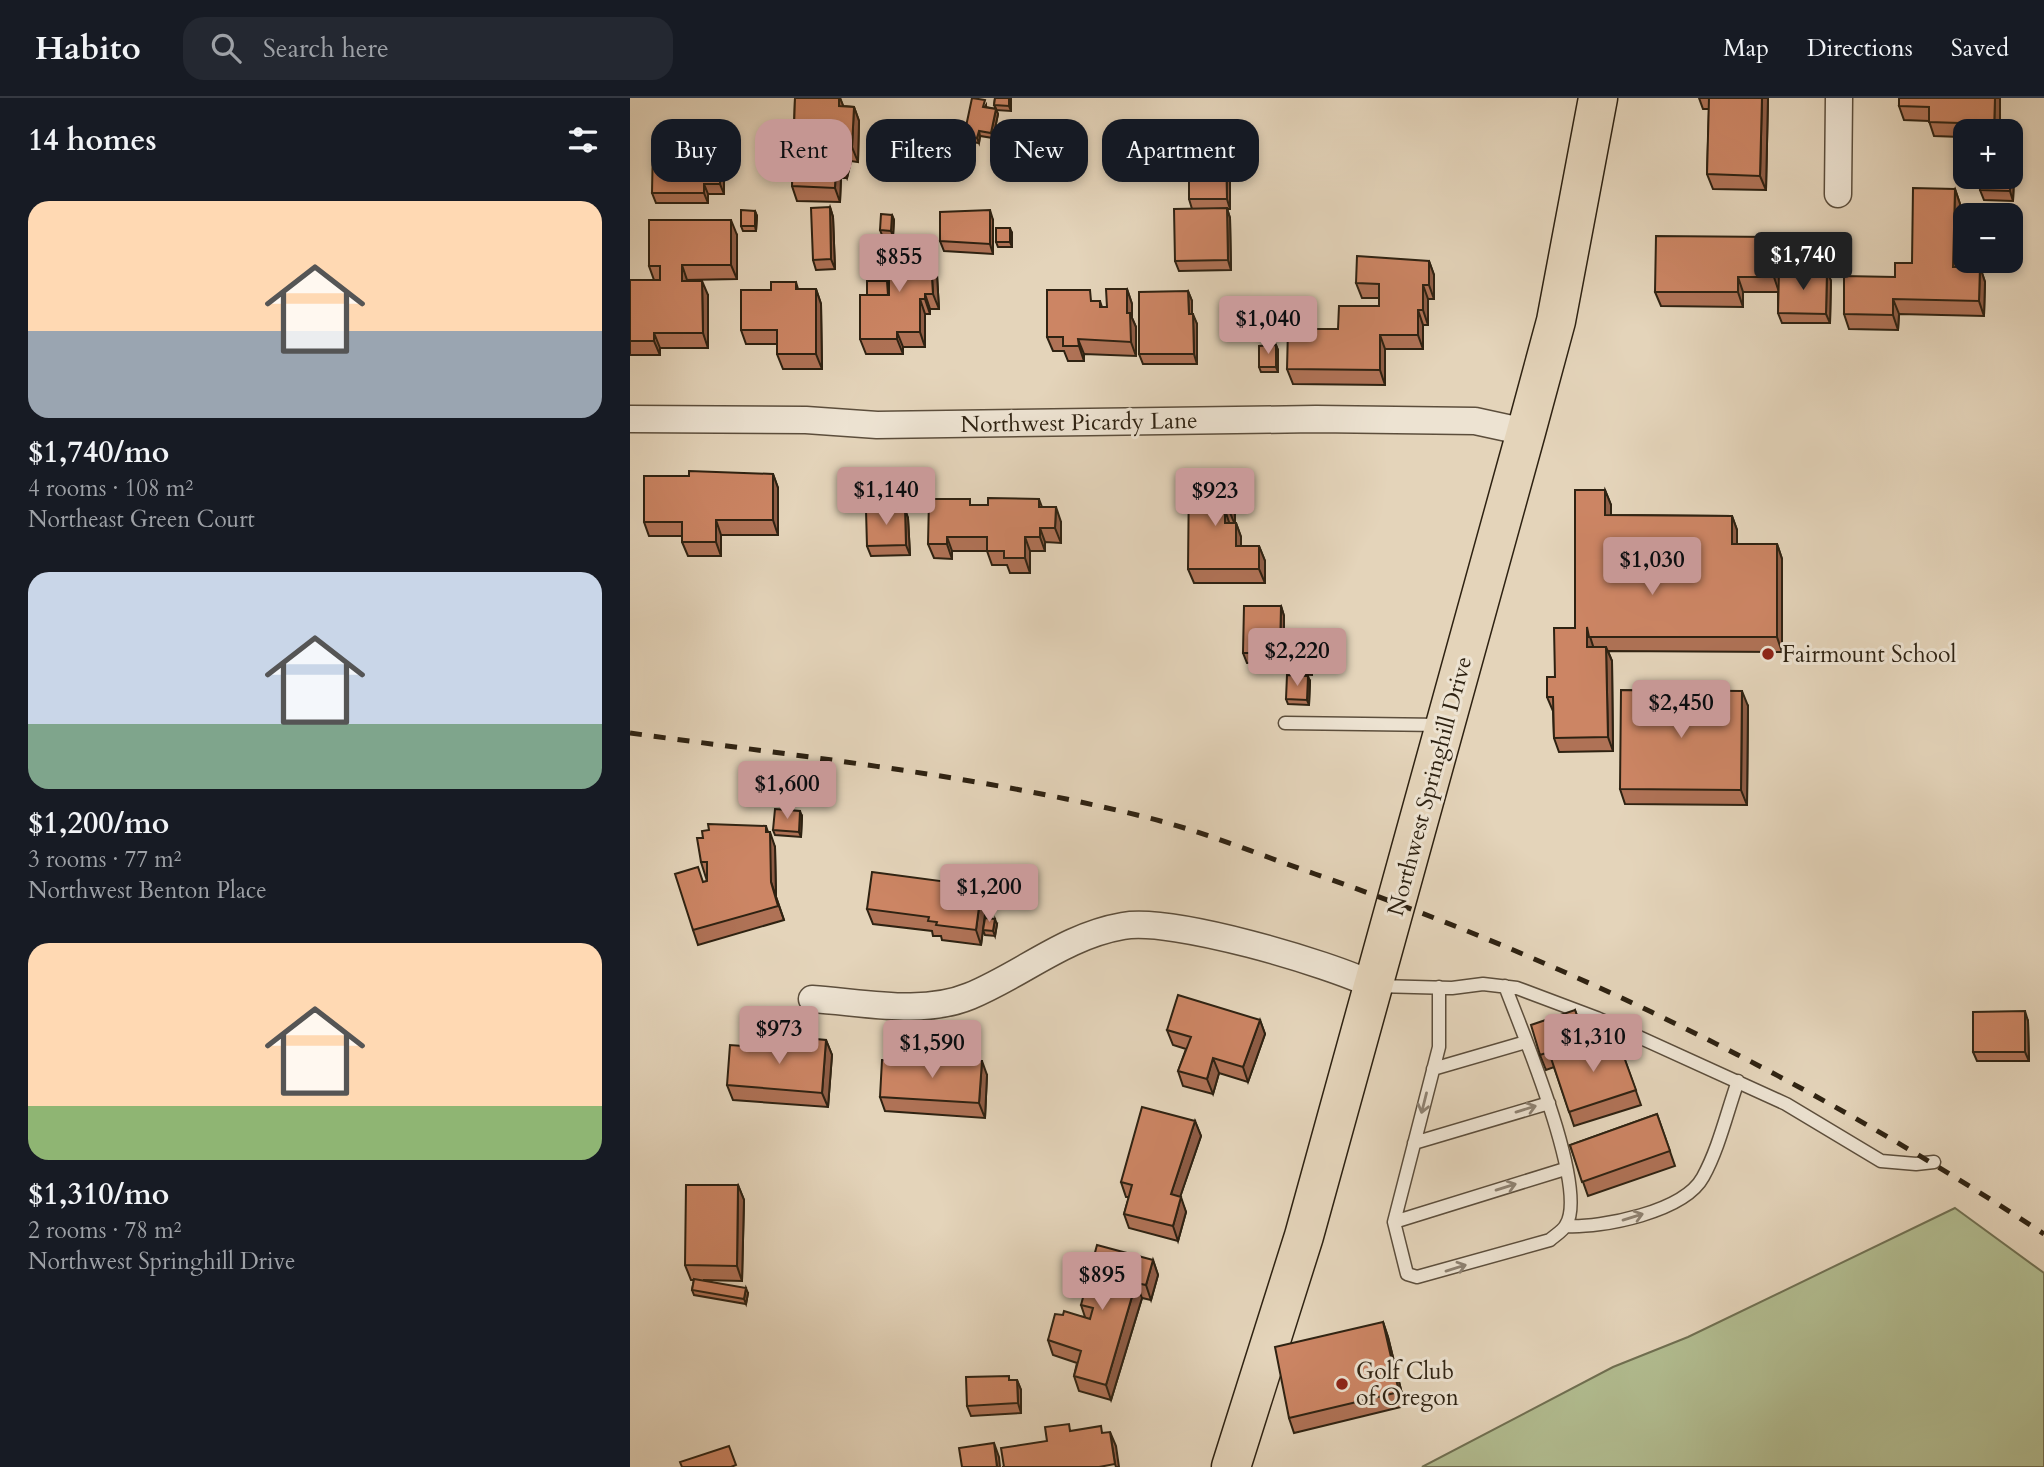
<!DOCTYPE html>
<meta charset="utf-8">
<style>
:root{--surface:#171b24;--page:#242831;--text:#f1f3f6;--muted:#9ea1a6;--line:#363941;--accent:#c59692}
body{margin:0;font-family:Cardo,serif;background:var(--page);color:var(--text);height:100vh;display:flex;flex-direction:column;font-size:26px;white-space:nowrap}
*{box-sizing:border-box;margin:0}
p{font-size:23px;color:var(--muted)}
.icon{flex:none;width:38px;height:38px;fill:none;stroke:currentColor;stroke-width:2;stroke-linecap:round;stroke-linejoin:round}
.map{position:relative;flex:1;overflow:hidden}
.details{display:flex;flex-direction:column;background:var(--surface);width:630px}
.details>*{flex:none}
.top-card{position:absolute;left:21px;top:21px;width:665px;height:63px;display:flex;gap:14px}
.tools{position:absolute;left:1323px;top:21px;display:grid;gap:14px}
.tools a{display:grid;place-items:center;width:70px;height:70px;border-radius:14px;background:var(--surface);box-shadow:0 4px 10px #0003;font-size:35px}
.price{position:absolute;translate:-50% -60px;padding:0 16px;border-radius:7px;background:var(--accent);color:#111;font-size:23px;line-height:46px;filter:drop-shadow(0 2px 4px #0008)}
.price::after{content:'';position:absolute;left:50%;top:42px;width:21px;height:16px;margin-left:-10px;background:inherit;clip-path:polygon(0 0,100% 0,50% 100%)}
.price.on{background:#222;color:#fff}
ul{padding:0;list-style:none}
li{display:grid;align-content:center;gap:14px;height:371px;padding:0 28px}
li span{display:grid;place-items:center;height:217px;border-radius:21px;color:#555}
li>.icon{margin-inline-start:auto}
span .icon{width:126px;height:126px;fill:#fffc;stroke-width:1}
li b{font-size:30px}
h2{display:flex;justify-content:space-between;align-items:center;height:84px;padding:0 28px;font-size:30px}
.tag{padding:0 24px;border-radius:21px;background:var(--surface);box-shadow:0 4px 10px #0003;font-size:24px;line-height:63px}
.tag.on{background:var(--accent);color:#111}
header{display:flex;align-items:center;gap:42px;box-sizing:border-box;height:98px;padding:0 35px;background:var(--surface);border-bottom:2px solid var(--line)}
header strong{font-size:33px}
nav{display:flex;gap:38px;margin-inline-start:auto;font-size:24px}
.search{width:490px;height:63px;background:var(--page);display:flex;align-items:center;gap:18px;box-sizing:border-box;padding:0 24px;border-radius:21px;color:var(--muted);font-size:26px}
main{display:flex;flex:1;min-height:0}
.map>svg:first-child{display:block}
</style>
<header>
<strong>Habito</strong>
<div class="search"><svg class="icon" aria-label="search" viewBox="0 0 24 24"><circle cx="10" cy="10" r="6"/><path d="M15 15l6 6"/></svg>Search here</div>
<nav><a>Map</a><a>Directions</a><a>Saved</a></nav>
</header>
<main>
<section class="details">
<h2>14 homes<svg class="icon" aria-label="filters" viewBox="0 0 24 24"><path d="M4 7h16M4 17h16"/><circle cx="9" cy="7" r="2"/><circle cx="15" cy="17" r="2"/></svg></h2>
<ul>
<li><span style="background:linear-gradient(#ffd9b3 60%,#9aa5b1 0)"><svg class="icon" aria-label="home" viewBox="0 0 24 24"><path d="M3 11l9-7 9 7M6 9v11h12V9"/></svg></span><div><b>$1,740/mo</b><p>4 rooms · 108 m²</p><p>Northeast Green Court</p></div></li>
<li><span style="background:linear-gradient(#c9d6e8 70%,#7fa58c 0)"><svg class="icon" aria-label="home" viewBox="0 0 24 24"><path d="M3 11l9-7 9 7M6 9v11h12V9"/></svg></span><div><b>$1,200/mo</b><p>3 rooms · 77 m²</p><p>Northwest Benton Place</p></div></li>
<li><span style="background:linear-gradient(#ffd9b3 75%,#8fb573 0)"><svg class="icon" aria-label="home" viewBox="0 0 24 24"><path d="M3 11l9-7 9 7M6 9v11h12V9"/></svg></span><div><b>$1,310/mo</b><p>2 rooms · 78 m²</p><p>Northwest Springhill Drive</p></div></li>
</ul>
</section>
<div class="map">
<svg width="1414" height="1369" viewBox="0 0 1414 1369">
<rect width="100%" height="100%" fill="#e4d4ba"/>
<filter id="stains"><feTurbulence type="fractalNoise" baseFrequency=".00286" numOctaves="4"/><feColorMatrix values="0 0 0 0 .2 0 0 0 0 .09 0 0 0 0 .02 0 0 0 .5 -.17"/></filter>
<radialGradient id="worn" r=".72"><stop offset=".6" stop-color="#630" stop-opacity="0"/><stop offset="1" stop-color="#630" stop-opacity=".3"/></radialGradient>
<path fill="#b2bd91" stroke="#707052" stroke-width="2" d="M1325 1110 1414 1175V1369H792L983 1269 1058 1239Z"/>
<g fill="none" stroke-linecap="round" stroke-linejoin="round">
<defs>
<path id="service" d="M655 625 812 627
M747 888 822 890 853 886 887 890 967 920 1156 1006 1251 1063 1286 1066 1304 1064
M809 889V949L764 1124 777 1176 787 1179 920 1142C924 1138 933 1133 936 1127 959 1090 891 931 875 888
M803 971 896 944
M784 1045 919 1005
M764 1124 935 1071
M936 1128C972 1130 1054 1114 1073 1079 1089 1050 1097 1014 1108 983"/>
<path id="minor" d="M1208 96 1209 0
M0 321 176 322 247 327 686 321 845 323 896 334
M182 901C232 904 292 918 340 898 393 876 435 838 493 828 542 819 698 865 745 888"/>
<path id="primary" d="M601 1369 674 1138 896 334 926 223 968 0"/>
</defs>
<use href="#service" stroke="#5c4e3c" stroke-width="15"/>
<use href="#minor" stroke="#5c4e3c" stroke-width="29"/>
<use href="#primary" stroke="#2e2212" stroke-width="41"/>
<use href="#service" stroke="#ede3d2" stroke-width="12"/>
<use href="#minor" stroke="#ede3d2" stroke-width="26"/>
<use href="#primary" stroke="#e4d4ba" stroke-width="38"/>
<path stroke="#2e2212" stroke-width="5" stroke-dasharray="12 12" stroke-linecap="butt" d="M0 635C173 659 349 677 519 720 575 734 630 757 685 776 942 865 1187 986 1414 1136"/>
</g>
<path fill="#af7256" stroke="#2e2212" stroke-width="2" d="M165 0H210L213 8 224 9 229 23 228 64 221 63 217 80H211L210 104 167 103 162 88Z
M365 0H381V13L366 12 368 16 363 40 350 38 349 45 336 43 334 38 356 7V9L366 11 364 7Z
M1069 0H1138L1136 92 1083 91 1077 76 1079 11H1073Z
M1370 0V33H1335V47H1334L1331 39 1304 38 1299 23 1274 22 1269 8Z
M151 36 152 41V65H137L135 60Z
M596 51 600 61V111H597L600 120 601 172 549 173 545 163 562 111 559 101 568 64Z
M94 54V96H78V105H26L22 95Z
M1385 57 1383 103 1354 102 1350 92Z
M1325 91 1330 106 1329 169H1350L1355 184 1354 218 1269 216 1268 232 1219 231 1214 216 1265 179 1282 165Z
M200 109 203 119 205 171 186 172 183 162Z
M125 113 127 118 126 133H113L111 128Z
M262 117 264 122 263 138 252 137 250 132Z
M363 122V156L314 153 310 143Z
M382 135V149H368L366 144Z
M107 137V181L57 182 78 197V250H30V257H0V182H24L19 168Z
M1144 139 1149 154V173H1197L1201 183 1200 225H1152L1148 215V194H1113V209L1031 208 1025 194Z
M306 160 309 211H300V216H295V249H273V256H236L230 241 237 197 259 188Z
M799 163 804 177V201H798V227H793V251H755V287L663 286 657 271 708 231 749 208V200H732L726 185Z
M166 184 168 191H186L191 206 192 271H153L147 256V246H116L111 232 141 192Z
M497 191 502 206V220L506 229V258L454 256V263H438L434 253H423L417 239 465 203H470L472 209H477Z
M558 193 562 203V216L567 226V266H513L509 256Z
M646 247 648 252V274H631L629 269Z
M143 376 148 390V437H91V458H58L52 444V438H19L14 424 59 378Z
M573 380H600L605 395V425H606L611 439V448H629L635 463V485H564L558 471Z
M975 392 981 407V417L1102 418 1107 432V446H1147L1152 461V554L978 553 982 563 983 653 929 654 924 640 923 613 917 599 945 530Z
M409 401 412 409 431 424V445L415 444V453H400V475H380L377 467H362L357 453H322V461L304 460 298 446 342 407H358Z
M278 420 280 457 241 458 237 448Z
M651 508 654 518V565H617L613 555Z
M683 555 682 577 666 576 664 571Z
M680 583 679 607 658 606 656 601Z
M1118 608 1117 707 995 706 990 691Z
M172 718 171 739 145 737 143 732Z
M138 734 145 749 146 799 154 822 68 847 63 832 74 784 77 783 71 764Z
M318 784 321 790 351 794 356 809 351 847 312 842 311 838H303L302 833 243 826 237 811Z
M367 826 365 838 355 837 353 832Z
M945 912 957 947 986 937 1011 1007 944 1028 924 969 916 972 910 957Z
M630 922 635 936 618 984 589 975 583 996 553 988 548 973 556 951 543 947 537 932Z
M1398 923 1399 963H1347L1343 954Z
M196 942 202 957 198 1009 103 1002 97 987 139 950Z
M357 977 355 1020 255 1013 250 999Z
M1027 1016 1045 1068 958 1098 940 1047Z
M565 1023 571 1038 550 1099 556 1114 548 1143 499 1130 494 1116 499 1099H496L491 1084Z
M108 1087 114 1102 112 1183 73 1182 118 1195 116 1206 64 1197 62 1192 64 1182H61L55 1167Z
M523 1162 528 1177 521 1202 512 1200 481 1302 449 1293 444 1278 447 1265 423 1257 418 1242 433 1217 455 1219 451 1207Z
M753 1224 758 1239 775 1308 664 1335 659 1320Z
M381 1282H387L391 1292V1315L341 1318 337 1308Z"/>
<path fill="#8f5d46" stroke="#2e2212" stroke-width="2" d="M209 0H210L215 12 209 8Z
M379 0H381V13L379 8Z
M1132 0H1138L1136 92 1130 78Z
M1365 0H1370V33H1364Z
M224 9 229 23 228 64 222 49Z
M366 11 368 16 363 40 361 35Z
M349 33 350 38 349 45 347 40Z
M151 36 152 41V65L151 60Z
M90 44 94 54V96L90 86Z
M1381 47 1385 57 1383 103 1380 93Z
M216 49 221 63 217 80 211 65Z
M596 51 600 61V111L597 101Z
M206 65 211 80 210 104 205 90Z
M74 86 78 96V105L74 95Z
M1325 91 1330 106 1329 183 1323 169Z
M200 109 203 119 205 171 201 161Z
M597 110 600 120 601 172 598 162Z
M360 112 363 122V156L360 146Z
M125 113 127 118 126 133 125 128Z
M262 117 264 122 263 138 261 133Z
M101 122 107 137V181L101 167Z
M380 130 382 135V149L380 144Z
M1144 139 1149 154V194L1144 179Z
M300 146 306 160 309 211 303 196Z
M799 163 804 177V201L799 187Z
M52 167 57 182V197L52 183Z
M1350 169 1355 184 1354 218 1349 203Z
M1197 173 1201 183 1200 225 1196 216Z
M1108 179 1113 194V209L1108 194Z
M72 183 78 197V250L73 235Z
M793 187 798 201V227L793 212Z
M186 191 191 206 192 271 186 256Z
M497 191 502 206V220L506 229V258L501 244 497 215Z
M558 193 562 203V226L559 216Z
M295 196 300 211V216L295 201Z
M290 201 295 216V249L290 234Z
M1263 201 1269 216 1268 232 1263 217Z
M788 212 793 227V251L788 237Z
M563 216 567 226V266L564 256Z
M267 234 273 249V256L267 241Z
M24 235 30 250V257L24 243Z
M750 237 755 251V287L750 272Z
M448 241 454 256V263L449 248Z
M646 247 648 252V274L646 269Z
M143 376 148 390V437L143 422Z
M600 380 605 395V427L599 412Z
M975 392 981 407V432L975 417Z
M426 409 431 424V445L425 430Z
M275 410 278 420 280 457 276 447Z
M595 412 600 427 595 425Z
M1102 418 1107 432V461L1102 446Z
M86 422 91 437V458L86 444Z
M606 425 611 439V463L606 448Z
M410 430 415 444V453L410 439Z
M317 439 322 453V461L317 446Z
M395 439 400 453V475L395 460Z
M1147 446 1152 461V554L1147 539Z
M629 448 635 463V485L629 471Z
M651 508 654 518V565L650 555Z
M957 529 963 548V564L957 549Z
M976 549 982 563 983 653 978 639Z
M681 550 683 555 682 577 680 572Z
M678 578 680 583 679 607 677 602Z
M1112 593 1118 608 1117 707 1111 692Z
M170 713 172 718 171 739 169 734Z
M136 728 140 740V734L145 749 146 799 154 822 141 784Z
M351 794 356 809 351 847 346 832Z
M365 821 367 826 365 838 363 833Z
M1395 913 1398 923 1399 963 1395 954Z
M630 922 635 936 618 984 613 969Z
M196 942 202 957 198 1009 192 995Z
M583 960 589 975 583 996 577 981Z
M352 963 357 977 355 1020 349 1005Z
M565 1023 571 1038 546 1111 541 1096Z
M108 1087 114 1102 112 1183 107 1168Z
M551 1099 556 1114 548 1143 543 1128Z
M523 1162 528 1177 521 1202 516 1187Z
M506 1185 512 1200 481 1302 476 1287Z
M116 1190 118 1195 116 1206 114 1201Z
M753 1224 758 1239 775 1308 769 1294Z
M387 1282 391 1292V1315L388 1305Z
M480 1334 486 1348 489 1369H486L485 1366Z
M364 1345 369 1359 370 1369H367Z"/>
<path fill="#cc8564" stroke="#2e2212" stroke-width="2" d="M165 0H209V8L224 9 222 49H216L211 65H206L205 90 162 88Z
M342 0 355 2 353 9 366 11 361 35 349 33 347 40 334 38Z
M365 0H379V8L364 7Z
M1079 0H1132L1130 78 1077 76Z
M1269 0H1365L1364 33 1329 32V25L1299 24V9L1269 8Z
M135 36H151V60H135Z
M23 43 90 44V86H74V95H22Z
M568 51H596L597 101H559V64H568Z
M1351 79H1380V93L1350 92Z
M1283 90 1325 91 1323 169H1350L1349 203 1263 201V217L1214 216V178L1265 179V165H1282Z
M200 109 201 161 183 162 181 110Z
M597 110 598 162 545 163 544 111Z
M111 112 125 113V128H111Z
M360 112V146L310 143V114Z
M251 116 262 117 261 133 250 132Z
M19 122H101V167H52V183H72L73 235H24V243H0V182H30V168H19Z
M366 130H380V144H366Z
M1026 138 1144 139V179H1108V194H1025Z
M259 146H300L303 196H295V201H290V234H267V241H230V197H259Z
M727 158 799 163V187H793V212H788V237H750V272L657 271 658 231H708L709 208H749V186L726 185Z
M1149 173H1197L1196 216 1148 215Z
M237 183H257L258 197H237Z
M141 184H166V191H186V256H147V232H111V192H141Z
M476 191H497V215H500L501 244 448 241 449 248H433V239H417V192H460L461 203H470V209H477Z
M558 193 559 216H563L564 256H509V194Z
M646 247V269H629V248Z
M59 373 143 376V422H86V444H52V424H14V378H59Z
M559 375H571V380H600L599 412H595V425H606V448H629V471H558Z
M945 392H975V417L1102 418V446H1147V539H959L957 529V549H976L978 639 924 640 923 599H917V579H925L924 530H945Z
M358 400 409 401V409H426L425 430H410V439H395V460H374V453H357V439H317V446H298L299 401H340V407H358Z
M275 410 276 447 237 448 236 412Z
M614 508H651L650 555H613Z
M665 549 681 550 680 572 664 571Z
M657 577 678 578 677 602 656 601Z
M991 592 1112 593 1111 692 990 691Z
M145 711 170 713 169 734 143 732Z
M78 726 136 728V734H140L141 784 148 808 63 832 45 776 68 769 73 784 77 783V764H71L67 740H73L72 733 79 732Z
M242 774 318 784 317 790 351 794 346 832 306 827 307 824 298 823 299 819 237 811Z
M355 820 365 821 363 833 353 832Z
M548 897 630 922 613 969 583 960 577 981 548 973 561 939 537 932Z
M945 912 956 942 910 957 901 927Z
M1395 913V954H1343V914Z
M986 937 1006 992 939 1014 921 960Z
M164 939 196 942 192 995 97 987 100 947 139 950V945L163 947Z
M252 962 352 963 349 1005 250 999Z
M512 1009 565 1023 541 1096 551 1099 543 1128 494 1116 502 1087 491 1084Z
M1027 1016 1040 1053 952 1084 940 1047Z
M56 1087H108L107 1168 55 1167Z
M467 1147 523 1162 516 1187 506 1185 476 1287 444 1278 451 1253 418 1242 425 1216 433 1217 434 1213 460 1221 463 1210 451 1207Z
M64 1181 116 1190 114 1201 62 1192Z
M753 1224 769 1294 659 1320 645 1249Z
M379 1278V1282H387L388 1305 337 1308 336 1279Z
M439 1326 440 1333 471 1328 472 1335 480 1334 485 1366 469 1369H372H374L371 1350 417 1343 415 1329Z
M364 1345 367 1369H332L329 1350Z
M99 1348 106 1367 101 1369H52L50 1364Z"/>
<defs><path id="oneway-shaft" d="M-6 0H5M1.5-3L5.5 0L1.5 3" fill="none" stroke-width="1.6" stroke-linecap="round" stroke-linejoin="round" transform="scale(1.75)"/></defs>
<g stroke="#8e8272">
<use href="#oneway-shaft" transform="translate(794 1005) rotate(104)"/>
<use href="#oneway-shaft" transform="translate(896 1011) rotate(-17)"/>
<use href="#oneway-shaft" transform="translate(876 1089) rotate(-17)"/>
<use href="#oneway-shaft" transform="translate(1003 1119) rotate(-17)"/>
<use href="#oneway-shaft" transform="translate(826 1170) rotate(-17)"/>
</g>
<g fill="#8f2418" stroke="#ede3d2" stroke-width="2.5">
<circle cx="1138" cy="556" r="7"/>
<circle cx="712" cy="1286" r="7"/>
</g>
<g text-anchor="middle" stroke-width="6" stroke-linejoin="round" paint-order="stroke">
<g font-size="23" fill="#2e2212" stroke="#ede3d2">
<text transform="translate(449 324) rotate(-1)" y="8">Northwest Picardy Lane</text>
<text transform="translate(799 688) rotate(-75)" y="8">Northwest Springhill Drive</text>
</g>
<g font-size="23" fill="#2e2212" stroke="#ede3d2" text-anchor="start">
<text x="1152" y="564">Fairmount School</text>
<text x="726" y="1281">Golf Club<tspan x="726" dy="26">of Oregon</tspan></text>
</g>
</g>
<rect width="100%" height="100%" filter="url(#stains)"/>
<rect width="100%" height="100%" fill="url(#worn)"/>
</svg>
<div class="tools">
<a>+</a>
<a>−</a>
</div>
<b class="price on" style="left:1173px;top:194px">$1,740</b>
<b class="price" style="left:269px;top:196px">$855</b>
<b class="price" style="left:638px;top:258px">$1,040</b>
<b class="price" style="left:256px;top:429px">$1,140</b>
<b class="price" style="left:585px;top:430px">$923</b>
<b class="price" style="left:1022px;top:499px">$1,030</b>
<b class="price" style="left:667px;top:590px">$2,220</b>
<b class="price" style="left:1051px;top:642px">$2,450</b>
<b class="price" style="left:157px;top:723px">$1,600</b>
<b class="price" style="left:359px;top:826px">$1,200</b>
<b class="price" style="left:149px;top:968px">$973</b>
<b class="price" style="left:963px;top:976px">$1,310</b>
<b class="price" style="left:302px;top:982px">$1,590</b>
<b class="price" style="left:472px;top:1214px">$895</b>
<div class="top-card">
<a class="tag">Buy</a>
<a class="tag on">Rent</a>
<a class="tag">Filters</a>
<a class="tag">New</a>
<a class="tag">Apartment</a>
</div>
</div>
</main>
